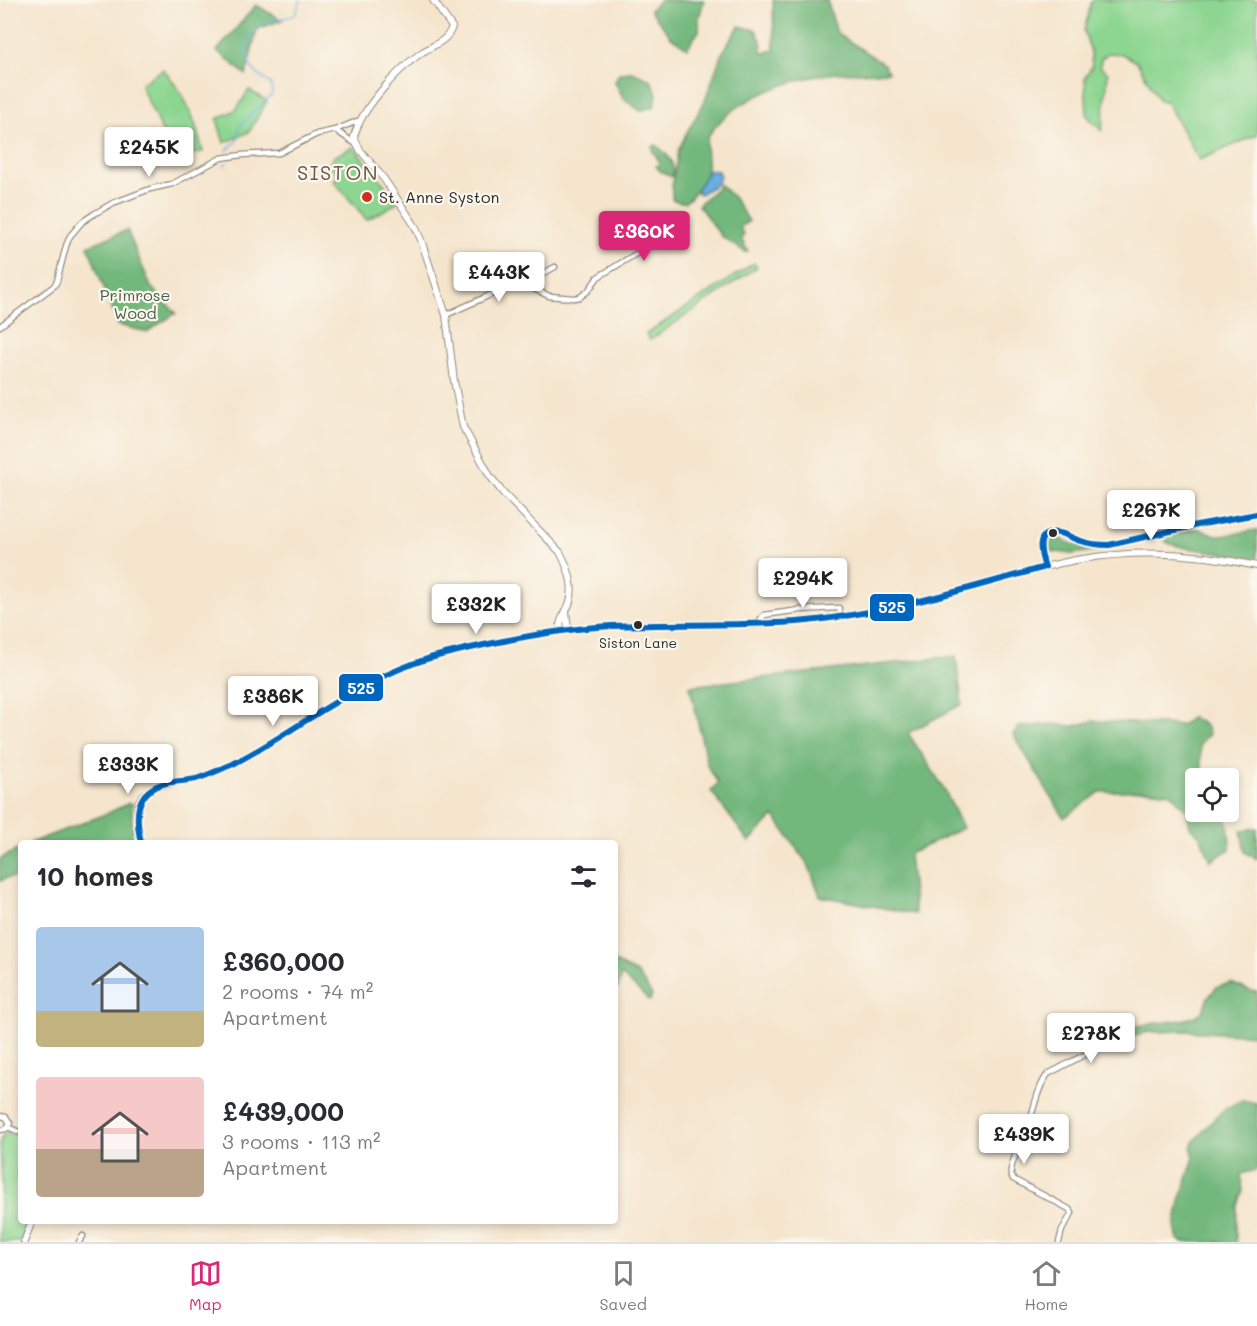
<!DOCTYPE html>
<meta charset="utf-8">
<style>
:root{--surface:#fff;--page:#f2f2f3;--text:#2b2b33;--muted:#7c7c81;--line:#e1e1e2;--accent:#db2777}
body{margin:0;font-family:Mali,sans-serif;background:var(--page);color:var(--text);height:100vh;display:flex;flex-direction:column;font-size:22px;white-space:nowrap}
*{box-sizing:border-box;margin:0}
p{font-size:20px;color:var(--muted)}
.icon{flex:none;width:33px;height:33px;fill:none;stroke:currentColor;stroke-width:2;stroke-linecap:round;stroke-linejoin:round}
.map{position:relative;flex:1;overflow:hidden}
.side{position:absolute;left:18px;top:840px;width:600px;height:384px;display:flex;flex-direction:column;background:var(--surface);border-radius:6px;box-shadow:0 3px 9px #0003}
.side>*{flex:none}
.tools{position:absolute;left:1185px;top:768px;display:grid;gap:12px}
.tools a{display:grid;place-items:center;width:54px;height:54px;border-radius:6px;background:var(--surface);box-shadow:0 3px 9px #0003;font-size:30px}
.price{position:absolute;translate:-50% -51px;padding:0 14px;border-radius:6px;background:#fff;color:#222;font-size:20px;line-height:39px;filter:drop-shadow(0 2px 3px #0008)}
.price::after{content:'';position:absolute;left:50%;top:36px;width:18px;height:14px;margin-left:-9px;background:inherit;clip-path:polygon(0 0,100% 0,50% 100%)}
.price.on{background:var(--accent);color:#fff}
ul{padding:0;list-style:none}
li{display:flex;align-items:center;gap:18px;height:150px;padding:0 18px}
li span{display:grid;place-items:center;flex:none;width:168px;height:120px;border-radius:6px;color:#555}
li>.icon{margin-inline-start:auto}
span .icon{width:72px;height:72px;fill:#fffc;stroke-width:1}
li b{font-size:26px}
h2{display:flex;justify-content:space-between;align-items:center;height:72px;padding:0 18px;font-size:26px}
.menu{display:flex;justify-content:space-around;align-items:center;height:84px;border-top:2px solid var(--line);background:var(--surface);font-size:16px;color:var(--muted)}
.menu a{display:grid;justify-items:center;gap:3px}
.menu .on{color:var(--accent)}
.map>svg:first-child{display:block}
</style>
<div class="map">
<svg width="1257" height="1242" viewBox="0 0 1257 1242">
<rect width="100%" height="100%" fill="#fbf7ec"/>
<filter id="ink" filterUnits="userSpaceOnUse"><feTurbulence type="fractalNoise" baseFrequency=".0167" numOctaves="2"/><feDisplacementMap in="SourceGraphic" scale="12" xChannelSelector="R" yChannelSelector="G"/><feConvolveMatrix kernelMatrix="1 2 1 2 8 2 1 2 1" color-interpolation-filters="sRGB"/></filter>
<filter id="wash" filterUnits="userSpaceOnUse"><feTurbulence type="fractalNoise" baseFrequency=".008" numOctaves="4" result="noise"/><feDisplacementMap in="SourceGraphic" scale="24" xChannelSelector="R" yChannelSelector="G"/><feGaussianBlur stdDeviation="1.35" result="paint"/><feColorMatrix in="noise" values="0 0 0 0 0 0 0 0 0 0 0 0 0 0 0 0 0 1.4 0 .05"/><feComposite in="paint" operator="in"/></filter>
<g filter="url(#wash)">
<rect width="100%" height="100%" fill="#f5e5cd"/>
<path fill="#8dd691" stroke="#5c805e" stroke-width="1.5" d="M1092 0H1257V135L1199 160 1166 101H1160L1137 62 1122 54 1108 53 1101 59 1100 67 1108 73 1102 130 1092 122 1087 115 1085 77 1092 66 1090 49 1084 31Z
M163 69C186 95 195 119 203 152L181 156 172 153 141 86 142 83Z
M249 90 267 101 249 132 224 143 217 119 236 110Z
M353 147 376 173 397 203 367 220 334 181 338 175 329 163 335 156Z
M754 263 757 267 650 340 646 334Z
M9 1133 14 1134 21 1139V1221H29L20 1242H0V1198L2 1186 0 1141 3 1135Z"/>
<path fill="#72b77b" stroke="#4e7153" stroke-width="1.5" d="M660 0H704L699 18V31L687 48 671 37 650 10Z
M773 0H827L837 33 885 65 888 72C871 73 854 72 837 73 796 77 737 97 711 132 702 143 709 160 707 172 705 179 691 199 685 202 681 203 676 201 672 199V187L678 151 687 132 705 101 721 55 739 26 756 30 761 41 763 54 774 49Z
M256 5 282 20 257 29 246 75 217 51Z
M632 72 651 80 657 94 654 107 640 111 623 98 615 82 619 73Z
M656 145C667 155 676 160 672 177L660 171 656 166 659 164 656 155 653 153 652 147Z
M720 185 733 197 749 221 740 227 744 235 741 239 748 251 745 252 721 236 698 205Z
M127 230 151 287 176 313 147 332 118 325 88 246Z
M1197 528 1216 535H1227L1257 530V558L1187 548 1170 544 1165 541V536Z
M1058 537C1071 546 1086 547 1101 550L1071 554 1050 551C1044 543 1051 539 1058 537Z
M956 656 962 704 908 733 942 785 963 828 909 854 915 914 820 896 809 866 774 816 749 842 711 791 718 783 707 765 690 686Z
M1192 717 1206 726 1209 734 1200 744 1201 764 1205 778H1196V812H1225L1229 829 1230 849 1211 861 1200 836 1190 827 1187 811 1171 793 1146 790 1100 792 1064 818 1013 734 1019 727 1053 724 1074 726 1093 721 1181 725Z
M129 803 132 804V822L137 843H30L106 814Z
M1257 828V859L1245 852 1241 830Z
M21 848V877L7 878 0 881V859Z
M615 962 638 974 652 995 650 1001 621 975 618 988 615 990Z
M1231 983 1248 990 1257 992V1035L1185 1031 1149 1032 1125 1038 1124 1030 1142 1025 1182 1020 1194 1017 1203 1011 1208 997 1217 987Z
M1242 1100 1257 1103V1170L1241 1174 1243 1191 1237 1208 1236 1237 1237 1242H1181L1178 1239 1175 1227 1180 1201 1194 1157 1191 1147 1195 1140 1223 1110Z"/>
<path fill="#69afdf" stroke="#4a6d85" stroke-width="1.5" d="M709 170 718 171 720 177 717 184 700 194 697 192V189Z"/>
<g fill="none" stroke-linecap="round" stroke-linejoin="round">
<path stroke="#69afdf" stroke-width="1.5" d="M227 152 228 149 236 142 240 125 272 94 271 84C251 72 242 60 250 37 252 32 254 29 258 26 269 18 284 20 295 15L301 0
M225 166 226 163"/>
</g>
</g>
<g filter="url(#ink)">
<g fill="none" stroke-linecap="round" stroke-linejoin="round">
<defs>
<path id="street" d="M335 130 356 144
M528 282 555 267
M446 315 501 290 518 279 528 282 534 289 549 296 574 298 580 297 588 291 598 277 639 252 660 235
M0 326 54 286 57 281 66 246 70 236 82 222 94 214 113 203 150 189 172 184 221 158 242 155 279 153 317 134 335 130 360 120
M761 624 760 620 764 615 800 610 836 608H839L841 616
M0 1116 6 1117 10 1123 6 1129 0 1130
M8 1127 21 1133
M79 1242 83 1236
M1059 1242 1062 1230 1072 1213 1069 1209 1013 1179C1011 1175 1010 1175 1011 1170 1013 1155 1023 1140 1028 1126 1034 1110 1037 1088 1048 1074L1124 1034"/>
<path id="secondary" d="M433 0 452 27C447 42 433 45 421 53 398 69 360 110 354 137L360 150 384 179 415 226 421 240 446 315 454 381 463 427 490 476 503 493 560 552C569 569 577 590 567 609 563 617 559 621 560 631
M1045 567C1041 556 1034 541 1048 534 1059 529 1072 539 1083 542 1089 543 1096 544 1102 545 1122 545 1142 537 1161 533 1193 526 1225 519 1257 514
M566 611 568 630
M141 843C139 833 134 810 139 801 147 783 177 783 193 779 207 776 220 770 233 764 295 733 347 687 413 664 438 655 464 650 490 644 529 636 569 628 610 626 652 623 695 625 737 625 772 625 806 621 840 616 888 609 936 597 982 585 1015 576 1048 564 1082 559 1141 549 1199 553 1257 566
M24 1242 32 1221"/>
</defs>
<use href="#street" stroke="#90887c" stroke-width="7"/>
<use href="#secondary" stroke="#90887c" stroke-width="8"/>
<use href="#street" stroke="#fff" stroke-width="4.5"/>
<use href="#secondary" stroke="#fff" stroke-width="6"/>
<defs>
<path id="bus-1" d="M1045 567C1040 553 1034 529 1059 533 1067 534 1073 539 1081 541 1090 544 1100 545 1109 545L1197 525 1257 514
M141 843C135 816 134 791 166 783 176 781 186 781 196 779 208 775 221 769 233 764 260 750 284 734 310 718 348 694 387 671 430 658 448 653 466 649 484 645 526 636 569 628 612 626 677 623 742 627 807 621 888 613 967 589 1045 567"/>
</defs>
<use href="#bus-1" stroke="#fbf7ec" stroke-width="10"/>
<use href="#bus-1" stroke="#0065bd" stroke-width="6"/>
</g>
</g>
<circle fill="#c8321e" stroke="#fbf7ec" stroke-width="2" cx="367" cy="197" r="6"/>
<g fill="#2b2b2b" stroke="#fbf7ec" stroke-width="2">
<circle cx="1053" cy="533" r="5"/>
<circle cx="638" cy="625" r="5"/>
</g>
<g text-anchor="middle" stroke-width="4.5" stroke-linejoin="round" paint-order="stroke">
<g font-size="14" fill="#2b2b2b" stroke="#fbf7ec">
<text x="638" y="648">Siston Lane</text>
</g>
<g font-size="16" fill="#2b2b2b" stroke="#fbf7ec" text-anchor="start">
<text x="379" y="203">St. Anne Syston</text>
</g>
<g font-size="16" fill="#485e4a" stroke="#fbf7ec">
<text x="135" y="301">Primrose<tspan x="135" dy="18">Wood</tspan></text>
</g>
<g font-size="20" letter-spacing="1.5" fill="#6c5448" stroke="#fbf7ec">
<text x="338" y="180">SISTON</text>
</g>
</g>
<g stroke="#fbf7ec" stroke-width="2">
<rect x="869" y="593" width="46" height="29" rx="6" fill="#0065bd"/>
<rect x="338" y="673" width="46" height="29" rx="6" fill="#0065bd"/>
</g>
<g font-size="16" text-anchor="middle" font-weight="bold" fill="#fff">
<text x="892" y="613">525</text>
<text x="361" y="694">525</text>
</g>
</svg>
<div class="tools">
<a><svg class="icon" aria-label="locate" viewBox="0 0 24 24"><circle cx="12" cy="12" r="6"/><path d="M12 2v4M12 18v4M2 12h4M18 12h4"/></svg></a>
</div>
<b class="price" style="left:149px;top:178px">£245K</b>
<b class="price on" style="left:644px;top:262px">£360K</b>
<b class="price" style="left:499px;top:303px">£443K</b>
<b class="price" style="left:1151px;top:541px">£267K</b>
<b class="price" style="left:803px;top:609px">£294K</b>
<b class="price" style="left:476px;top:635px">£332K</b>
<b class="price" style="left:273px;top:727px">£386K</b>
<b class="price" style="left:128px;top:795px">£333K</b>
<b class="price" style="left:1091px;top:1064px">£278K</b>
<b class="price" style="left:1024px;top:1165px">£439K</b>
<section class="side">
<h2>10 homes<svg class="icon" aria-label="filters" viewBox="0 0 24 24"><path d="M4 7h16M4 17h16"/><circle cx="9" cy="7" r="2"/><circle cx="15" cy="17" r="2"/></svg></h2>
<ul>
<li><span style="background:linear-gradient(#a9c7e8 70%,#c2b280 0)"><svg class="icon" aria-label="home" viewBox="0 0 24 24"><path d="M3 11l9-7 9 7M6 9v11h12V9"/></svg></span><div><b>£360,000</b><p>2 rooms · 74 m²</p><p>Apartment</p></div></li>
<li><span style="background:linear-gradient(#f6c9c9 60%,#b9a48a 0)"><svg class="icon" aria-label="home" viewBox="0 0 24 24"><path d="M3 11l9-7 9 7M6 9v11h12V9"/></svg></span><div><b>£439,000</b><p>3 rooms · 113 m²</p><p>Apartment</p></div></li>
</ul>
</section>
</div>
<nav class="menu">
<a class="on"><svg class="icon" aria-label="map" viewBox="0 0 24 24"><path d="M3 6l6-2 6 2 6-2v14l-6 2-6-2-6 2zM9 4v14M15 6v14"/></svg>Map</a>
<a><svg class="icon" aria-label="saved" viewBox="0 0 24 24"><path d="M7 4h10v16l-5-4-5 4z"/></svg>Saved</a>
<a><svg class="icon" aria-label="home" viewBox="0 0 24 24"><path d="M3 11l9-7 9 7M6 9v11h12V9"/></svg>Home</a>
</nav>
